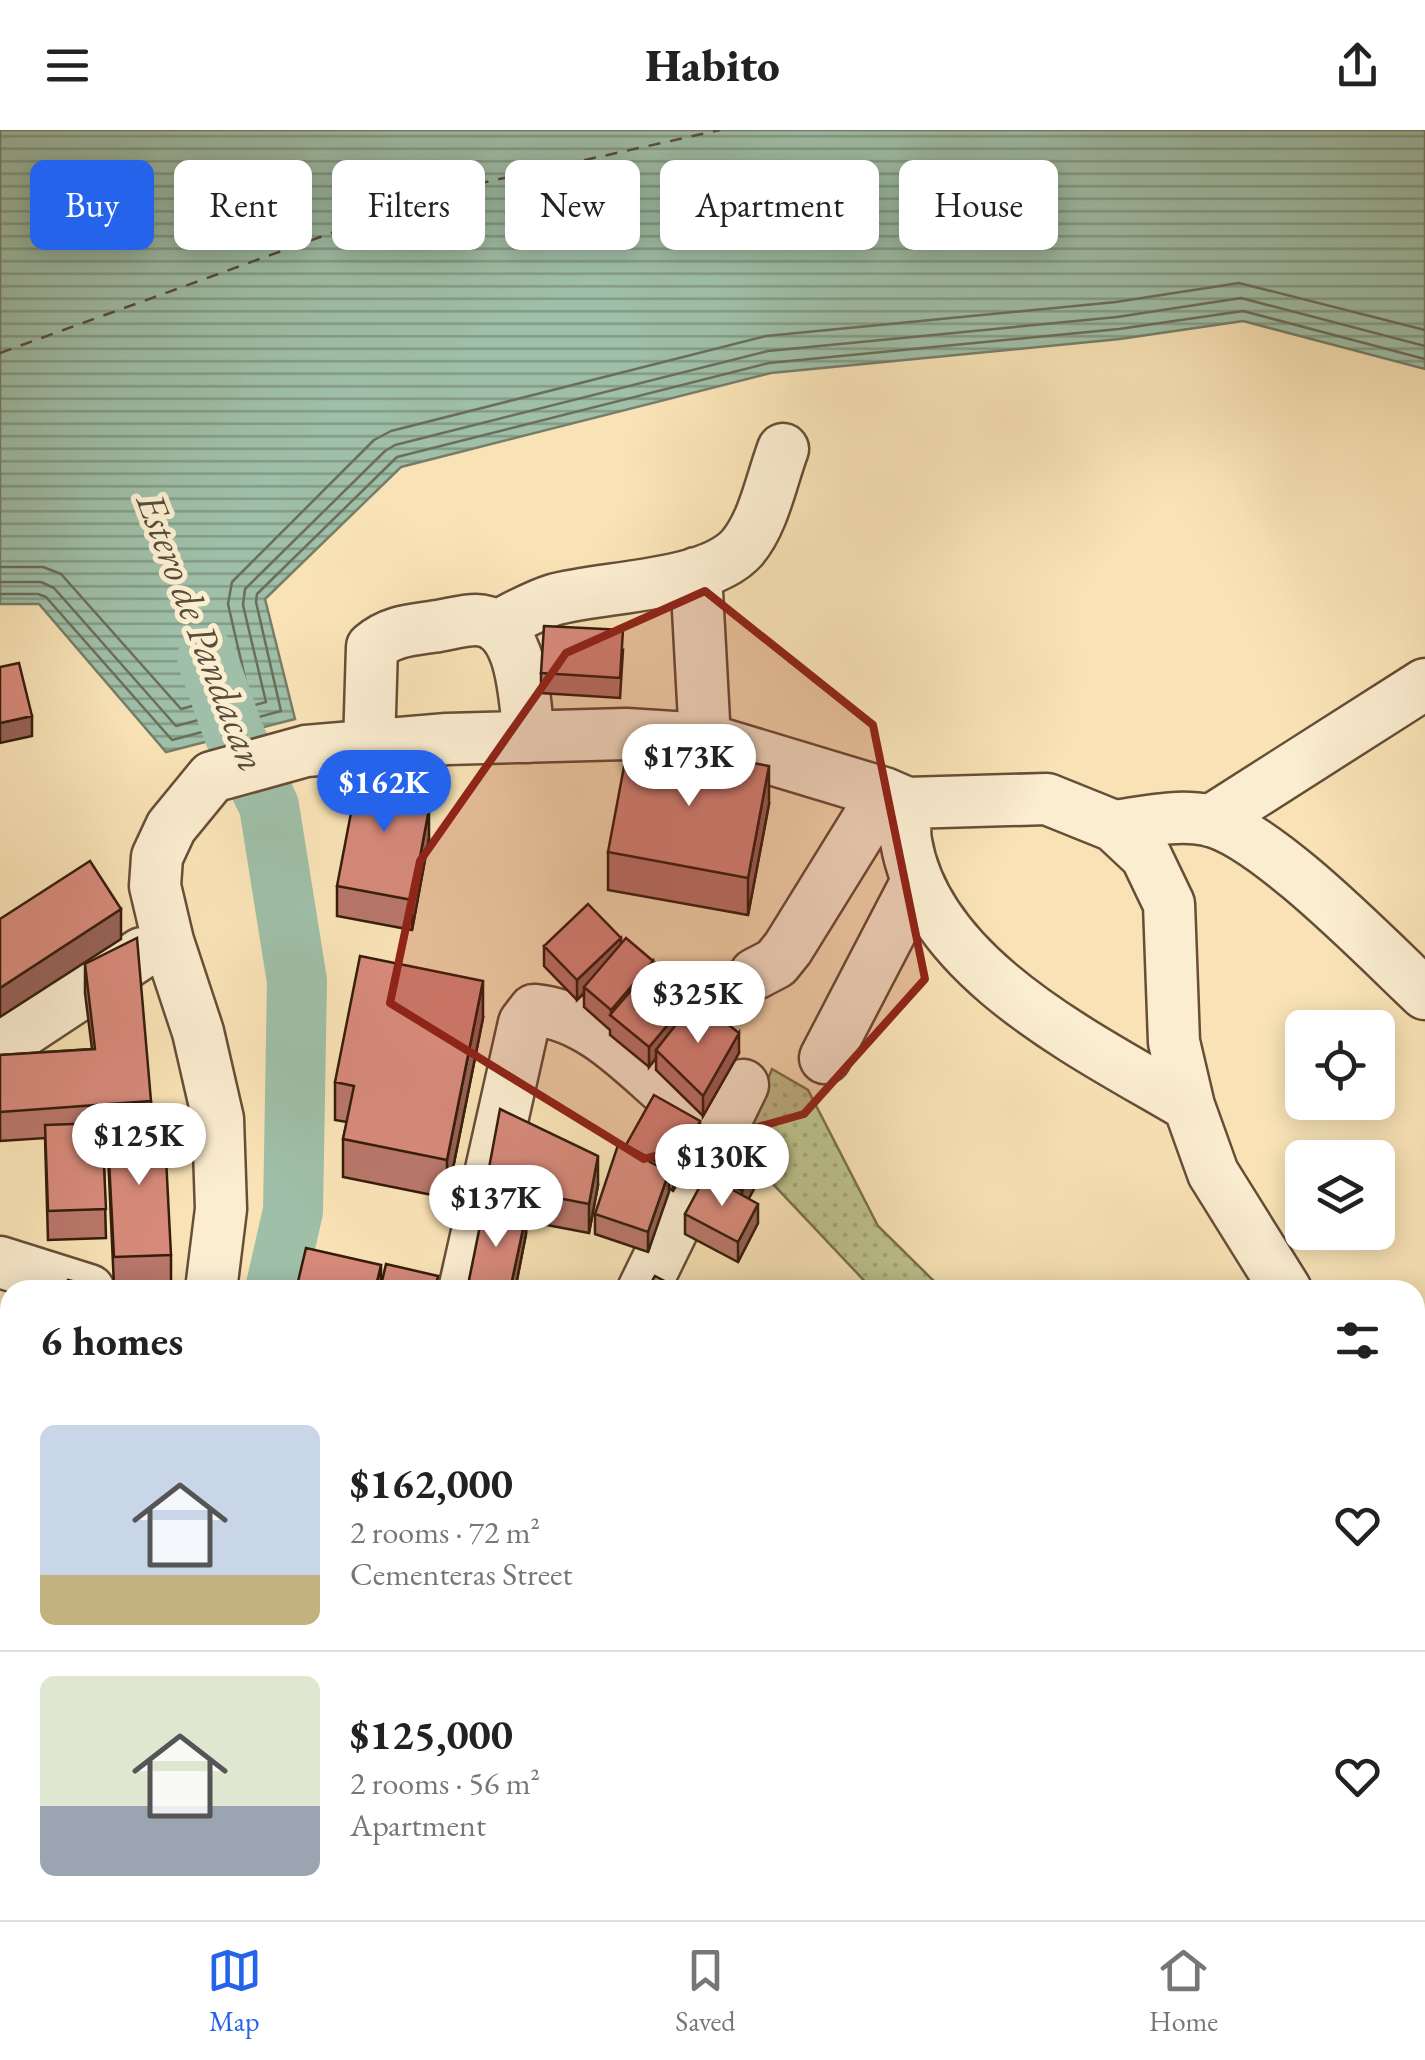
<!DOCTYPE html>
<meta charset="utf-8">
<style>
:root{--surface:#fff;--page:#f2f2f2;--text:#222;--muted:#767676;--line:#e0e0e0;--accent:#2563eb}
body{margin:0;font-family:"EB Garamond",serif;background:var(--page);color:var(--text);height:100vh;display:flex;flex-direction:column;font-size:38px;white-space:nowrap}
*{box-sizing:border-box;margin:0}
p{font-size:32px;color:var(--muted)}
.icon{flex:none;width:55px;height:55px;fill:none;stroke:currentColor;stroke-width:2;stroke-linecap:round;stroke-linejoin:round}
.map{position:relative;flex:1;overflow:hidden}
.sheet{position:absolute;left:0px;top:1150px;width:1425px;height:640px;display:flex;flex-direction:column;background:var(--surface);border-radius:30px 30px 0 0;box-shadow:0 5px 25px #0003}
.sheet>*{flex:none}
.top-card{position:absolute;left:30px;top:30px;width:1365px;height:90px;display:flex;gap:20px}
.tools{position:absolute;left:1285px;top:880px;display:grid;gap:20px}
.tools a{display:grid;place-items:center;width:110px;height:110px;border-radius:15px;background:var(--surface);box-shadow:0 5px 25px #0003;font-size:50px}
.price{position:absolute;translate:-50% -85px;padding:0 22px;border-radius:35px;background:#fff;color:#222;font-size:32px;line-height:65px;filter:drop-shadow(0 2px 5px #0008)}
.price::after{content:'';position:absolute;left:50%;top:60px;width:30px;height:22px;margin-left:-15px;background:inherit;clip-path:polygon(0 0,100% 0,50% 100%)}
.price.active{background:var(--accent);color:#fff}
ul{padding:0;list-style:none}
li{display:flex;align-items:center;gap:30px;height:250px;padding:0 40px}
li+li{border-top:2px solid var(--line)}
li span{display:grid;place-items:center;flex:none;width:280px;height:200px;border-radius:15px;color:#555}
li>.icon{margin-inline-start:auto}
span .icon{width:120px;height:120px;fill:#fffc;stroke-width:1}
li b{font-size:42px}
h2{display:flex;justify-content:space-between;align-items:center;height:120px;padding:0 40px;font-size:42px}
.chip{padding:0 35px;border-radius:15px;background:var(--surface);box-shadow:0 5px 25px #0003;font-size:35px;line-height:90px}
.chip.active{background:var(--accent);color:#fff}
header{display:flex;justify-content:space-between;align-items:center;height:130px;padding:0 40px;background:var(--surface);font-size:45px;font-weight:800}
.menu{display:flex;justify-content:space-around;align-items:center;height:140px;border-top:2px solid var(--line);background:var(--surface);font-size:28px;color:var(--muted)}
.menu a{display:grid;justify-items:center;gap:5px}
.menu .active{color:var(--accent)}
.map>svg:first-child{display:block}
</style>
<header><svg class="icon" aria-label="menu" viewBox="0 0 24 24"><path d="M4 6h16M4 12h16M4 18h16"/></svg>Habito<svg class="icon" aria-label="share" viewBox="0 0 24 24"><path d="M12 15V3M7 8l5-5 5 5M5 13v7h14v-7"/></svg></header>
<div class="map">
<svg width="1425" height="1790" viewBox="0 0 1425 1790">
<defs>
<pattern id="green-dots" width="8" height="8" patternUnits="userSpaceOnUse" patternTransform="scale(2.5)"><rect width="8" height="8" fill="#bec38d"/><path d="M2 2h.1M6 6h.1" fill="none" stroke="#a4a778" stroke-width="1.8" stroke-linecap="round"/></pattern>
<pattern id="water-rules" width="6" height="5" patternUnits="userSpaceOnUse" patternTransform="scale(2.5)"><rect width="6" height="5" fill="#9fbfa8"/><path d="M0 2.5h6" fill="none" stroke="#829b87"/></pattern>
</defs>
<rect width="100%" height="100%" fill="#f9e3b6"/>
<filter id="stains"><feTurbulence type="fractalNoise" baseFrequency=".002" numOctaves="4"/><feColorMatrix values="0 0 0 0 .2 0 0 0 0 .09 0 0 0 0 .02 0 0 0 .5 -.17"/></filter>
<radialGradient id="worn" r=".72"><stop offset=".6" stop-color="#630" stop-opacity="0"/><stop offset="1" stop-color="#630" stop-opacity=".3"/></radialGradient>
<path fill="url(#green-dots)" stroke="#7a704c" stroke-width="2.5" d="M772 939 808 960 878 1096 943 1160H873L739 1018Z
M898 1780H1200L1198 1790H906Z"/>
<path fill="#bec38d" stroke="#7a704c" stroke-width="2.5" d="M947 1780H1142L1138 1790H945Z"/>
<path fill="url(#water-rules)" stroke="#757e69" stroke-width="2.5" d="M0 0H1425V239L1243 191 1120 209 771 243 401 337 265 469 295 589 166 622 39 474H0Z"/>
<g fill="none" stroke-linecap="round" stroke-linejoin="round">
<path stroke="#6a6e5a" stroke-width="2.5" d="M0 437H43L61 444 181 579 248 561 228 474 232 452 374 310 391 301 766 206 1116 172 1239 153 1425 200
M0 452H41L54 458 176 596 266 572 243 475 245 459 385 321 395 315 768 221 1117 187 1241 168 1425 216
M0 464H38L46 467 172 610 281 581 256 472 257 464 397 327 769 233 1119 199 1243 181 1425 229"/>
<path stroke="#9fbfa8" stroke-width="60" d="M207 528 234 604 269 676 297 851 293 1081 275 1160
M85 1790 89 1780"/>
<path stroke="#564e3a" stroke-width="2.5" stroke-dasharray="12 10" stroke-linecap="butt" d="M0 223 450 60 720 0"/>
<defs>
<path id="minor" d="M696 443 705 609
M497 496C515 487 534 476 553 470 603 456 707 457 742 418 764 392 771 351 783 319
M369 616 372 517C392 500 413 500 438 496 450 494 464 490 476 490 525 491 524 572 529 607
M907 673C906 685 904 699 906 711 927 839 1088 916 1189 976
M1210 691 1425 554
M1114 696C1144 692 1177 684 1207 690 1265 702 1378 820 1425 864
M755 844 776 833 788 818 884 663
M0 917 142 823
M825 928 917 751
M0 1132 89 1160
M211 1160 221 1079 218 989 198 902 168 811 155 756 157 727 171 697 212 647 306 621 447 609 626 604 705 609 884 663 907 673 1047 669 1114 696 1146 726 1169 774 1174 912 1189 976 1213 1043 1286 1160
M464 1160 524 893 534 880C610 887 657 967 721 1002
M643 1160 743 955
M0 1299 10 1255
M0 1706 10 1710
M11 1790 16 1780
M320 1790 325 1780"/>
</defs>
<use href="#minor" stroke="#674e36" stroke-width="55"/>
<use href="#minor" stroke="#fbedd0" stroke-width="50"/>
</g>
<path fill="#b9776a" stroke="#361d0b" stroke-width="2.5" d="M623 520 620 568 541 563V543Z
M769 674 748 785 608 760V722Z
M421 678 429 708 412 800 337 786V756Z
M621 815 653 835 693 872 739 923 703 986 656 940V928L649 937 610 905V900L584 877V863L577 870 544 836V816Z
M85 834 151 971V990L171 1125V1154L114 1156 107 1003H103L106 1108 48 1110 45 1008 0 1011V925L92 919 85 863Z
M483 888 447 1068 343 1047V1009L347 992 335 990V952Z
M700 1011 673 1061 669 1058 648 1122 595 1104V1084L626 1020V1015Z
M710 1044 761 1046 749 1068 758 1093 738 1132 685 1104V1084L710 1048Z
M486 1054 598 1055 589 1103 526 1091V1104L515 1160H467L486 1076Z
M10 1518V1628L0 1626V1560Z
M226 1780H296L292 1790H195L226 1788Z"/>
<path fill="#966156" stroke="#361d0b" stroke-width="2.5" d="M32 586V606L0 613V593Z
M769 636V674L748 785V748Z
M422 647V676L416 706V677Z
M429 679V708L412 800V770Z
M121 779V809L0 887V858Z
M621 808V828L584 857V863L577 870V850Z
M653 831V851L611 885V880Z
M483 851V888L447 1068V1030Z
M693 865V885L656 920V928L649 937V917Z
M739 903V923L703 986V966Z
M700 991V1011L673 1061V1041Z
M598 1026V1055L589 1103V1074Z
M761 1026V1046L742 1081V1061Z
M669 1042V1062L648 1122V1102Z
M758 1074V1093L738 1132V1112Z
M526 1085V1104L515 1160H510Z
M381 1135V1155L380 1160H375Z
M10 1440V1493L0 1534V1481Z
M288 1780H296L292 1790H284Z
M647 1780H668L662 1790H641Z"/>
<path fill="#d78a7b" stroke="#361d0b" stroke-width="2.5" d="M544 496 623 500 620 548 541 543Z
M19 533 32 586 0 593V537Z
M629 610 769 636 748 748 608 722Z
M360 636 422 647 416 677 429 679 412 770 337 756Z
M90 731 121 779 0 858V789Z
M588 774 621 808 577 850 544 816Z
M137 808 151 971 0 982V925L95 919 85 834Z
M626 808 653 831 611 880 584 857Z
M360 826 483 851 447 1030 343 1009 354 956 335 952Z
M655 833 693 865 649 917 610 885Z
M696 869 739 903 703 966 656 920Z
M654 965 700 991 673 1041 626 1015Z
M500 979 598 1026 589 1074 486 1054Z
M164 989 171 1125 114 1127 107 992Z
M102 993 106 1079 48 1081 45 995Z
M730 1008 761 1026 742 1061 710 1044Z
M618 1015 669 1042 648 1102 595 1084Z
M706 1045 758 1074 738 1112 685 1084Z
M484 1076 526 1085 510 1160H467Z
M306 1118 381 1135 375 1160H296Z
M386 1134 438 1146 435 1160H380Z
M655 1146 682 1160H647Z
M68 1150 109 1160H65Z
M0 1387 10 1390V1440L0 1481Z
M10 1518V1576L0 1573V1560Z
M200 1780H210L230 1790H195Z
M233 1780H288L284 1790H258Z
M344 1780H405L399 1790H339Z
M405 1780H480L474 1790H399Z
M483 1780H612L630 1790H477Z
M616 1780H647L641 1790H634Z
M664 1780H743L763 1790H659Z"/>
<path fill="#8f2418" fill-opacity="0.2" stroke="#8f2418" stroke-width="8" stroke-linejoin="round" d="M705 461 873 595 925 849 804 984 644 1029 390 873 420 731 566 523Z"/>
<g text-anchor="middle" stroke-width="10" stroke-linejoin="round" paint-order="stroke">
<g font-size="40" font-style="italic" fill="#564e3a" stroke="#fbedd0">
<text transform="translate(202 502) rotate(69)" y="14">Estero de Pandacan</text>
</g>
</g>
<rect width="100%" height="100%" filter="url(#stains)"/>
<rect width="100%" height="100%" fill="url(#worn)"/>
</svg>
<div class="tools">
<a><svg class="icon" aria-label="locate" viewBox="0 0 24 24"><circle cx="12" cy="12" r="6"/><path d="M12 2v4M12 18v4M2 12h4M18 12h4"/></svg></a>
<a><svg class="icon" aria-label="layers" viewBox="0 0 24 24"><path d="M12 4l9 5-9 5-9-5zM3 14l9 5 9-5"/></svg></a>
</div>
<b class="price" style="left:689px;top:679px">$173K</b>
<b class="price active" style="left:384px;top:705px">$162K</b>
<b class="price" style="left:698px;top:916px">$325K</b>
<b class="price" style="left:139px;top:1058px">$125K</b>
<b class="price" style="left:722px;top:1079px">$130K</b>
<b class="price" style="left:496px;top:1120px">$137K</b>
<div class="top-card">
<a class="chip active">Buy</a>
<a class="chip">Rent</a>
<a class="chip">Filters</a>
<a class="chip">New</a>
<a class="chip">Apartment</a>
<a class="chip">House</a>
</div>
<section class="sheet">
<h2>6 homes<svg class="icon" aria-label="filters" viewBox="0 0 24 24"><path d="M4 7h16M4 17h16"/><circle cx="9" cy="7" r="2"/><circle cx="15" cy="17" r="2"/></svg></h2>
<ul>
<li><span style="background:linear-gradient(#c9d6e8 75%,#c2b280 0)"><svg class="icon" aria-label="home" viewBox="0 0 24 24"><path d="M3 11l9-7 9 7M6 9v11h12V9"/></svg></span><div><b>$162,000</b><p>2 rooms · 72 m²</p><p>Cementeras Street</p></div><svg class="icon" aria-label="heart" viewBox="0 0 24 24"><path d="M12 20l-8-8c-3-5 5-10 8-4 3-6 11-1 8 4z"/></svg></li>
<li><span style="background:linear-gradient(#dfe7d0 65%,#9aa5b1 0)"><svg class="icon" aria-label="home" viewBox="0 0 24 24"><path d="M3 11l9-7 9 7M6 9v11h12V9"/></svg></span><div><b>$125,000</b><p>2 rooms · 56 m²</p><p>Apartment</p></div><svg class="icon" aria-label="heart" viewBox="0 0 24 24"><path d="M12 20l-8-8c-3-5 5-10 8-4 3-6 11-1 8 4z"/></svg></li>
</ul>
</section>
</div>
<nav class="menu">
<a class="active"><svg class="icon" aria-label="map" viewBox="0 0 24 24"><path d="M3 6l6-2 6 2 6-2v14l-6 2-6-2-6 2zM9 4v14M15 6v14"/></svg>Map</a>
<a><svg class="icon" aria-label="saved" viewBox="0 0 24 24"><path d="M7 4h10v16l-5-4-5 4z"/></svg>Saved</a>
<a><svg class="icon" aria-label="home" viewBox="0 0 24 24"><path d="M3 11l9-7 9 7M6 9v11h12V9"/></svg>Home</a>
</nav>
